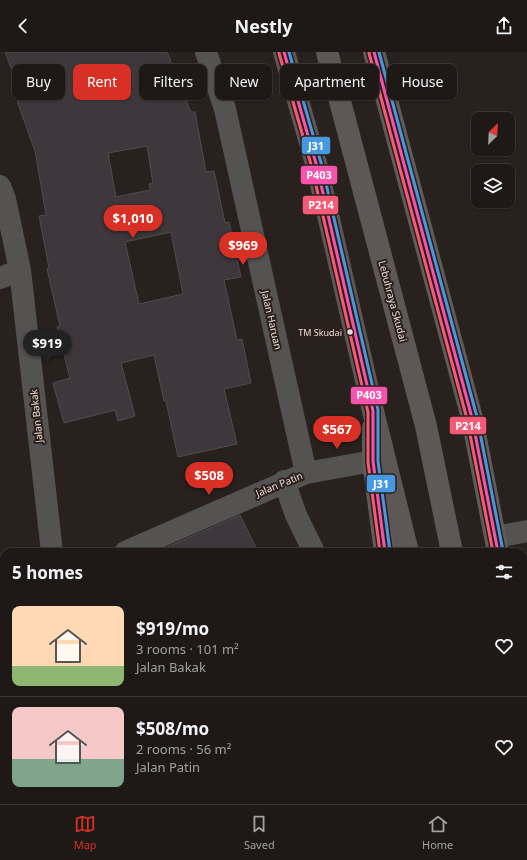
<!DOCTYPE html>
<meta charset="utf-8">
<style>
:root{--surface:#1e1916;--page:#26221f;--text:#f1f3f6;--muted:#a1a0a1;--line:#3c3835;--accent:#d93025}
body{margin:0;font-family:"Noto Sans",sans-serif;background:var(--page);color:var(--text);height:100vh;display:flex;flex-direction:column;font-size:15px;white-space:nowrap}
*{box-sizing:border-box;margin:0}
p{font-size:13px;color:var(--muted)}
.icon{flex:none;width:22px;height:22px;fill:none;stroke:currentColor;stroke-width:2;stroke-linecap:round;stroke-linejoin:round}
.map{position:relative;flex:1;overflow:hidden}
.sheet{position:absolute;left:0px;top:496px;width:527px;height:256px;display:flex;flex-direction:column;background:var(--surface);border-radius:12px 12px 0 0;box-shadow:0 1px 3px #0004,0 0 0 1px var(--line)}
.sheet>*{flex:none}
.banner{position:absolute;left:12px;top:12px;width:503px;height:36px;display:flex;gap:8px}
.needle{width:26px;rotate:24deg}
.fabs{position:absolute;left:471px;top:60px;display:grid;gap:8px}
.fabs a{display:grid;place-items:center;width:44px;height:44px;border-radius:8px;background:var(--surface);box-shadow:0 1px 3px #0004,0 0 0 1px var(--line);font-size:20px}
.price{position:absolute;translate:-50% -34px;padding:0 9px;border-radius:14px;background:var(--accent);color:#fff;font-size:13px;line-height:26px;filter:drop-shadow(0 1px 2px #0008)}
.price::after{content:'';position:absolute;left:50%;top:24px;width:12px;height:9px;margin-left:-6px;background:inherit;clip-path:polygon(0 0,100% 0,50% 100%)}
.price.selected{background:#222;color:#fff}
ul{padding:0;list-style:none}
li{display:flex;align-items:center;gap:12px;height:100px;padding:0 12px}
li+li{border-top:1px solid var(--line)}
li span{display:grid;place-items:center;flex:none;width:112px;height:80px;border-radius:8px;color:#555}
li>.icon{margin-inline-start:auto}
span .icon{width:48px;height:48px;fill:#fffc;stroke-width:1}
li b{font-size:17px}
h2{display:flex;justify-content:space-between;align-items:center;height:48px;padding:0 12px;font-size:17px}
.pill{padding:0 14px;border-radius:8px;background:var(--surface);box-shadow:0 1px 3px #0004,0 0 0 1px var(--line);font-size:14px;line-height:36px}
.pill.selected{background:var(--accent);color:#fff}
header{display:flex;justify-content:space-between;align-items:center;height:52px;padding:0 12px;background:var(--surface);font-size:18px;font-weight:700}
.tab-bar{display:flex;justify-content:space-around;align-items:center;height:56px;border-top:1px solid var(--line);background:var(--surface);font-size:11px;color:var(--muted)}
.tab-bar a{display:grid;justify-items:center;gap:2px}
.tab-bar .selected{color:var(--accent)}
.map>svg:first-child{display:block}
</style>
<header><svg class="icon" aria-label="back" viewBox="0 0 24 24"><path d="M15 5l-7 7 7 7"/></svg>Nestly<svg class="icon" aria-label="share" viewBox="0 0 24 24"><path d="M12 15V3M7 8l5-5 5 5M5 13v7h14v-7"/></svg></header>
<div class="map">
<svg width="527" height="752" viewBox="0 0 527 752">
<rect width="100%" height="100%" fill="#28211e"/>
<path fill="#3e373b" stroke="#514c4d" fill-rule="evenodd" d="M5 0H167L191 60H195L206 120 214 119 225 171 229 170 241 225 224 228 237 288 242 287 251 331 224 337 237 392 178 405 166 349H164L154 303 121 311 135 364 118 369 115 358 64 371 53 331 70 326 57 275 60 274 47 217 49 216 39 164 46 163 35 99 17 49 23 47ZM147 94 153 131 149 132 150 138 116 145 108 101ZM171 180 183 242 139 252 125 190Z
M240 463 258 500H156Z"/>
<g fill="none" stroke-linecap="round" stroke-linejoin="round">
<path stroke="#555252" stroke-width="22" d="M206 0 225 57 306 421
M0 134 5 147 20 218 52 500
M0 226 20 218
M284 429 296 463 314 500
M496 485 527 479
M125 500 306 421 373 409
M0 556 4 555
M523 561 527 560"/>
<path stroke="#5f5c5a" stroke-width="22" d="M374 0 472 366 498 500
M373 376V409L385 500
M523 696 527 741
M416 748 417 752"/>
<path stroke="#5d5856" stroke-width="22" d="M284 0 317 115 373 359 408 500
M327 0 426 374 452 500
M447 748V752
M488 748 489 752"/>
<defs>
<path id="bus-1" d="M284 0 317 115 373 359V409L385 500
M374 0 472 366 498 500
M523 696 527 741"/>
<path id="bus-2" d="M279 1 312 116 368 360V410L380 500
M369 1 467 367 493 500"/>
<path id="bus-3" d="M289 0 322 114 378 358V409L390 499
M379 0 477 365 503 499"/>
</defs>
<use href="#bus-1" stroke="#2c1f1a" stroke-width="6"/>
<use href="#bus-2" stroke="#2c1f1a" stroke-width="6"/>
<use href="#bus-3" stroke="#2c1f1a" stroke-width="6"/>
<use href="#bus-1" stroke="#f653ac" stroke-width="3"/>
<use href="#bus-2" stroke="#f75a77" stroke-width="3"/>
<use href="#bus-3" stroke="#4699e1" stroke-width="3"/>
</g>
<circle fill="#e7deda" stroke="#2c1f1a" stroke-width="1.5" cx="350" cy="280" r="3.5"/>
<g text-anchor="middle" stroke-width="4" stroke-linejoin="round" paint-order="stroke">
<g font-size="9" fill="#e7deda" stroke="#2c1f1a" text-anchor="end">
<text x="342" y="284">TM Skudai</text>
</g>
<g font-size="10" fill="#e7deda" stroke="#2c1f1a">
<text transform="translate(393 249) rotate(75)" y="4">Lebuhraya Skudai</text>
<text transform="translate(272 268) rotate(77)" y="4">Jalan Haruan</text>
<text transform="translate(36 364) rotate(-96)" y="4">Jalan Bakak</text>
<text transform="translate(279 432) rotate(-22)" y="4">Jalan Patin</text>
</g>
</g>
<g stroke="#2c1f1a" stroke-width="1.5">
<rect x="301" y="84" width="30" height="19" rx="4" fill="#4699e1"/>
<rect x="300" y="113" width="38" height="20" rx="4" fill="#f653ac"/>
<rect x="302" y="143" width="37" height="20" rx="4" fill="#f75a77"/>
<rect x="350" y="334" width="38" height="19" rx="4" fill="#f653ac"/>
<rect x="449" y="364" width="38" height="19" rx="4" fill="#f75a77"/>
<rect x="366" y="422" width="30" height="19" rx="4" fill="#4699e1"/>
</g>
<g font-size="11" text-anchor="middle" font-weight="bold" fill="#fff">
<text x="316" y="98">J31</text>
<text x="319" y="127">P403</text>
<text x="321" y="157">P214</text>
<text x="369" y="347">P403</text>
<text x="468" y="378">P214</text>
<text x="381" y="436">J31</text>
</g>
</svg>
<div class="fabs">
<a><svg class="needle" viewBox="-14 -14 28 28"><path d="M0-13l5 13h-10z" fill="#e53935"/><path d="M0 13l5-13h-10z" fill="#a1a0a1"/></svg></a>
<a><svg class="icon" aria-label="layers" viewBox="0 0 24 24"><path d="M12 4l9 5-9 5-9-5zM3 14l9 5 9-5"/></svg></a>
</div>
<b class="price" style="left:133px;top:187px">$1,010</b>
<b class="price" style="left:243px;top:214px">$969</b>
<b class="price selected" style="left:47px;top:312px">$919</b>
<b class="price" style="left:337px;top:398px">$567</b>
<b class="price" style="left:209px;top:444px">$508</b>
<div class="banner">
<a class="pill">Buy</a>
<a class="pill selected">Rent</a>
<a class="pill">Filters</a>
<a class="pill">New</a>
<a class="pill">Apartment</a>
<a class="pill">House</a>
</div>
<section class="sheet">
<h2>5 homes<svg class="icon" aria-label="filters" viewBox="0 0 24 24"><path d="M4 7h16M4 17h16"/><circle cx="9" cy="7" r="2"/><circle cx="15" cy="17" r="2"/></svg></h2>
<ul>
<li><span style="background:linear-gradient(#ffd9b3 75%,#8fb573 0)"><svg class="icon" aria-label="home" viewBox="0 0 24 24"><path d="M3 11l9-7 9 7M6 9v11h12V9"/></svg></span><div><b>$919/mo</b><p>3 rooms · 101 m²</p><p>Jalan Bakak</p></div><svg class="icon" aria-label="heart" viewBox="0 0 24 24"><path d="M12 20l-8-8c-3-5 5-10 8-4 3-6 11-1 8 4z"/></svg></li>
<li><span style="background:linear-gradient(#f6c9c9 65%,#7fa58c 0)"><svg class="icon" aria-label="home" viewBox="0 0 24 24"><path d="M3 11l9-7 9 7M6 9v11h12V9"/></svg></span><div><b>$508/mo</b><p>2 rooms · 56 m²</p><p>Jalan Patin</p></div><svg class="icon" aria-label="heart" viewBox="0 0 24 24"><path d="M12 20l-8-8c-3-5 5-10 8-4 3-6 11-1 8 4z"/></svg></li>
</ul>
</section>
</div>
<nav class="tab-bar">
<a class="selected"><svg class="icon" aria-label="map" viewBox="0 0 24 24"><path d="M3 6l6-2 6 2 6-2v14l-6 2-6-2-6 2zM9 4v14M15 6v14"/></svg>Map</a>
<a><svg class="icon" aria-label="saved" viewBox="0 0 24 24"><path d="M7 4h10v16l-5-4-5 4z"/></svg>Saved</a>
<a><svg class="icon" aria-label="home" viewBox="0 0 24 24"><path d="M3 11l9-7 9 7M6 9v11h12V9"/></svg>Home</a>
</nav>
